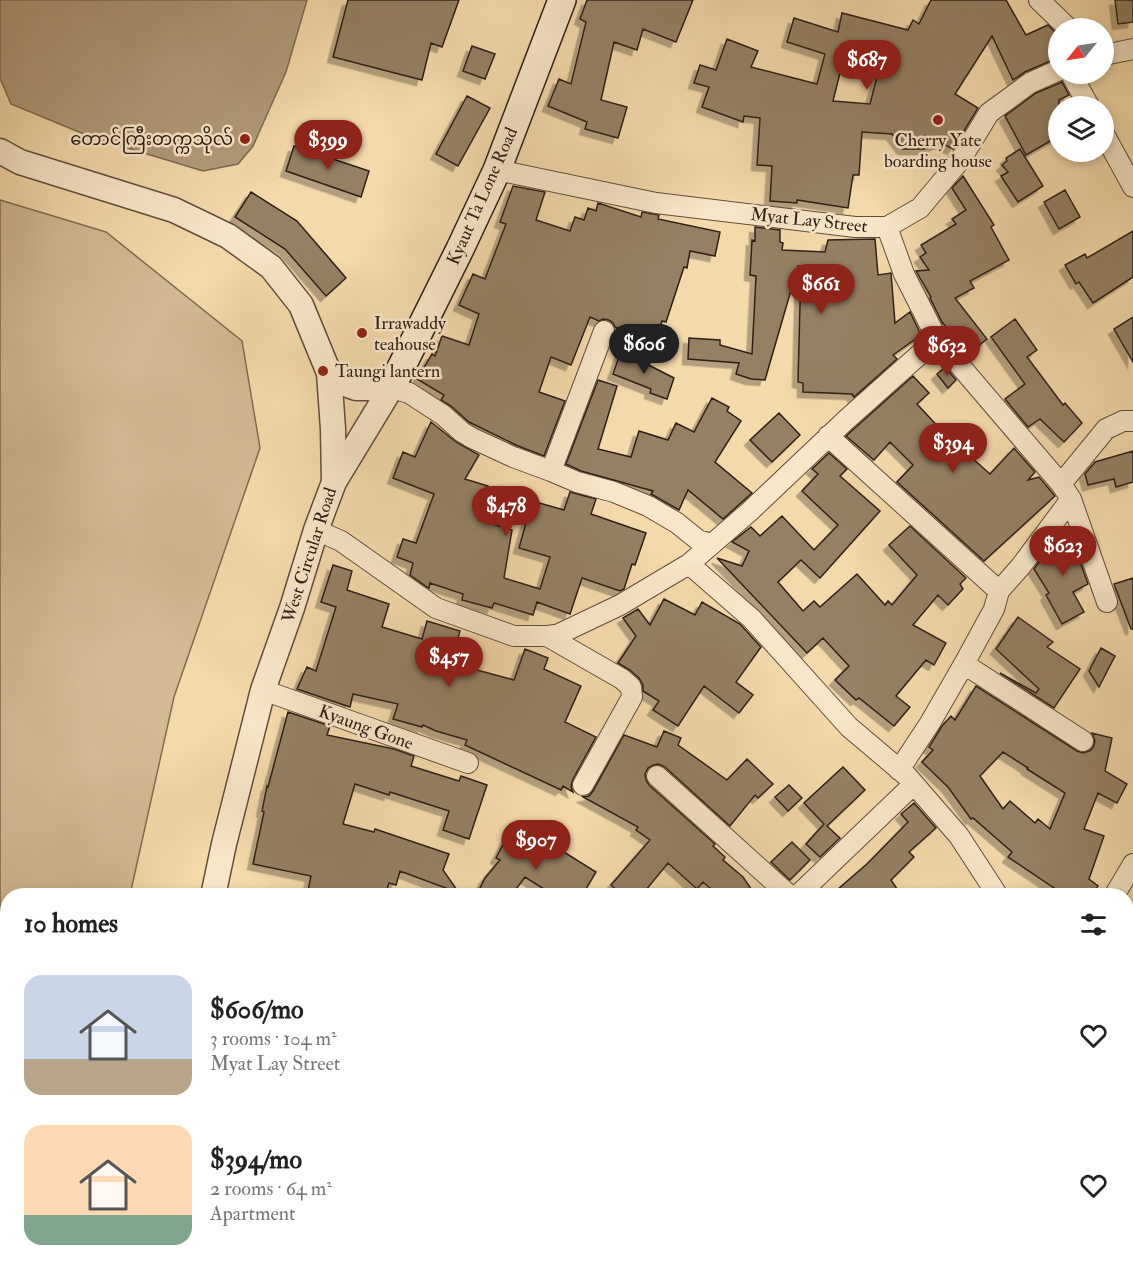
<!DOCTYPE html>
<meta charset="utf-8">
<style>
:root{--surface:#fff;--page:#f6f6f6;--text:#222;--muted:#767676;--accent:#8f2418}
body{margin:0;font-family:"IM FELL Double Pica","Noto Sans Myanmar",serif;background:var(--page);color:var(--text);height:100vh;display:flex;flex-direction:column;font-size:22px;white-space:nowrap}
*{box-sizing:border-box;margin:0}
p{font-size:20px;color:var(--muted)}
.icon{flex:none;width:33px;height:33px;fill:none;stroke:currentColor;stroke-width:2;stroke-linecap:round;stroke-linejoin:round}
.map{position:relative;flex:1;overflow:hidden}
.panel{position:absolute;left:0px;top:888px;width:1134px;height:384px;display:flex;flex-direction:column;background:var(--surface);border-radius:24px 24px 0 0;box-shadow:0 3px 9px #0003}
.panel>*{flex:none}
.needle{width:39px;rotate:240deg}
.buttons{position:absolute;left:1048px;top:18px;display:grid;gap:12px}
.buttons a{display:grid;place-items:center;width:66px;height:66px;border-radius:50%;background:var(--surface);box-shadow:0 3px 9px #0003;font-size:30px}
.price{position:absolute;translate:-50% -51px;padding:0 14px;border-radius:21px;background:var(--accent);color:#fff;font-size:20px;line-height:39px;filter:drop-shadow(0 2px 3px #0008)}
.price::after{content:'';position:absolute;left:50%;top:36px;width:18px;height:14px;margin-left:-9px;background:inherit;clip-path:polygon(0 0,100% 0,50% 100%)}
.price.active{background:#222;color:#fff}
ul{padding:0;list-style:none}
li{display:flex;align-items:center;gap:18px;height:150px;padding:0 24px}
li span{display:grid;place-items:center;flex:none;width:168px;height:120px;border-radius:18px;color:#555}
li>.icon{margin-inline-start:auto}
span .icon{width:72px;height:72px;fill:#fffc;stroke-width:1}
li b{font-size:26px}
h2{display:flex;justify-content:space-between;align-items:center;height:72px;padding:0 24px;font-size:26px}
.map>svg:first-child{display:block}
</style>
<div class="map">
<svg width="1133" height="1272" viewBox="0 0 1133 1272">
<defs>
<filter id="shadow"><feDropShadow dx="-5.5" dy="5.5" stdDeviation="0" flood-color="#0004"/></filter>
</defs>
<rect width="100%" height="100%" fill="#f4d9ab"/>
<filter id="stains"><feTurbulence type="fractalNoise" baseFrequency=".00333" numOctaves="4"/><feColorMatrix values="0 0 0 0 .2 0 0 0 0 .09 0 0 0 0 .02 0 0 0 .5 -.17"/></filter>
<radialGradient id="worn" r=".72"><stop offset=".6" stop-color="#630" stop-opacity="0"/><stop offset="1" stop-color="#630" stop-opacity=".3"/></radialGradient>
<path fill="#d3ba92" stroke="#816d54" stroke-width="1.5" d="M0 200 106 232 242 341 260 448 174 697 130 895 8 896V1217L0 1218Z"/>
<path fill="#b19a79" stroke="#7d6952" stroke-width="1.5" d="M0 0H307L286 72 253 146 238 164 203 171 91 137 11 104 0 78Z"/>
<path fill="#958064" stroke="#2f2017" stroke-width="1.5" fill-rule="evenodd" filter="url(#shadow)" d="M348 0H459L442 47 431 43 422 80 333 57Z
M587 0H693L676 42 643 29 637 50 614 42 601 100 627 107 618 138 585 129 587 122 548 106 559 79 571 84 586 22 580 19Z
M931 0H1006L1026 35 1048 25 1059 36V52L1053 55 1055 59 1025 72 1013 80 992 36 955 94 978 108 953 149 941 143 924 149H903L892 134 862 132 859 175H853L848 208 797 200V203L770 201 772 166 757 165 760 118 744 116 743 122 702 107 709 87 694 83 700 65 716 70 727 39 758 51 751 67 817 84 825 54 787 42 794 18 838 32 842 13 908 30 913 20 919 24ZM842 65 878 73 870 104 833 101Z
M1115 0H1133V22L1118 24Z
M472 46 495 54 485 79 463 71Z
M1062 82 1069 95 1059 100V136L1026 155 1005 116 1036 93Z
M467 96 490 108 458 166 436 154Z
M294 146 369 171 361 197 286 171Z
M1020 149 1043 186 1018 202 1001 176 1008 172 1002 165 1007 161 1006 158Z
M963 176 994 225 991 227 1009 260 970 281 974 288 955 298 987 339 968 354 942 322 930 298 931 297 916 271 929 270 920 257 926 253 921 245 956 224 952 219 966 210 952 188Z
M513 186 545 192 536 220 570 231 575 217 584 220 588 208 596 211 598 203 641 217 642 212 659 215 658 219 720 232 715 256 690 251 687 268 684 267 666 322 662 321 651 350 625 342 628 333 615 327 613 323 609 320 603 319 599 321 590 317 571 365 551 357 539 392 565 401 544 456 518 446 469 422 451 406 441 400 444 395 417 379 432 354 435 356 442 336 469 345 479 314 459 305 473 274 485 279 506 224 500 222Z
M1065 190 1080 217 1059 229 1044 202Z
M251 192 297 221 346 278 326 296 285 249 235 217Z
M755 227 780 230V242L783 243 782 250 825 252 828 240 875 239 878 275 891 273 895 323 910 312 921 335 893 355 897 359 854 397 852 394 803 392V383L798 382 801 266H798L765 380 751 379 736 374 739 363 688 359 689 338 720 340V345L752 354 756 276 750 275 752 240 755 241Z
M1133 231V277L1093 303 1079 282 1076 284 1065 265 1085 254 1087 258Z
M1133 317V362L1114 329Z
M1015 319 1037 350 1027 357 1063 405 1065 403 1082 423 1064 442 1040 419 1028 427 1005 399 1025 384 991 337Z
M621 351 674 378 667 399 650 393 651 389 613 374Z
M945 367 956 380 948 388 937 374Z
M913 376 929 393 917 404 943 432 990 474 1014 448 1035 472 1028 480 1039 477 1055 496 984 561 897 482 913 465 890 442 874 460 846 436Z
M598 380 617 386 598 449 631 457 639 431 668 440 676 423 694 432 712 398 729 407 727 411 741 421 715 462 752 493 723 519 688 490 679 510 651 494 653 491 581 471 566 464Z
M779 413 800 435 772 462 750 440Z
M431 422 456 442 479 455 465 479 488 486 479 520 512 530 504 578 540 589 550 557 519 548 532 501 564 510 570 492 596 499 591 514 646 533 635 565 632 564 624 589 620 591 582 578 570 614 537 602 533 615 494 603 492 608 462 600 463 594 430 583 429 588 427 587 410 575 413 563 397 557 403 539 416 543 434 494 393 478 403 452 415 457Z
M1133 451V482L1116 487 1114 479 1088 485 1085 474 1095 462Z
M829 453 847 469 840 476 880 511 820 578 801 560 778 582 803 611 814 601 820 607 857 574 885 605 888 601 892 605 917 575 889 545 910 526 966 578 960 584 963 589 948 605 938 595 913 625 946 643 934 665 926 660 896 696 910 707 894 726 859 698 856 700 835 680 849 666 823 638 807 653 717 558 742 566 749 551 732 542 751 527 760 536 782 516 814 550 838 525 802 491 818 474 812 469Z
M1069 530 1088 584 1073 592 1084 612 1062 624 1046 595 1049 593 1034 569 1059 535Z
M333 565 352 571 347 590 389 604 382 627 422 639 427 621 460 631 451 663 514 680 525 649 548 658 544 669 581 686 565 722 596 737 573 779 571 786 573 792 563 786 561 790 465 745 467 740 436 731 423 725 422 727 393 719 398 704 353 694 350 707 297 689 307 667 316 671 336 607 321 602Z
M1133 578V629H1131L1114 584Z
M664 599 695 615 702 602 740 624 761 647 736 682 753 695 739 713 704 686 678 726 653 710 659 701 643 691V685L639 678 630 670 618 663 636 636 623 618 638 609 650 625Z
M1018 617 1053 642 1047 647 1080 669 1054 708 1000 673 1036 693 1039 689 996 649Z
M1101 648 1115 656 1099 687 1089 671Z
M976 686 1077 751 1083 753 1089 751 1093 748 1095 741 1092 733 1112 738 1105 771 1127 784 1117 803 1098 793 1084 829 1104 836 1089 879 1098 886 1091 896H1066L1008 857 1012 852 973 818 971 819 948 787 922 762 933 750 929 747 942 726 951 716 955 720ZM1003 752 1028 768 1027 769 1065 793 1050 829 1038 819 1035 823 1010 801 1003 809 980 776Z
M288 712 330 726 327 735 394 749 414 756 411 766 459 781 461 776 487 785 469 839 443 830 449 811 390 792 389 795 355 784 343 824 374 832 375 829 449 854 443 870 459 893 400 871 396 885 389 883 385 896H307L311 876 253 864 264 812 262 811 267 786 268 787Z
M664 731 681 738 678 745 727 780 747 759 773 784 758 798 755 795 730 826 665 767 659 764 653 765 648 768 645 774 646 780 649 785 715 844 713 846 725 857 723 860 743 877 756 896H719L703 882 697 889 668 863 641 896H623L611 885 650 840 636 830 638 827 583 797 589 796 593 791 624 735 657 747Z
M843 767 865 790 827 826 840 838 820 857 806 844 824 824 804 803Z
M789 785 802 798 788 811 775 797Z
M914 803 936 828 909 852 914 857 891 880 902 896H830L868 863 908 822 901 814Z
M509 833 551 856 556 847 596 872 582 896H555L525 877 511 896H476L485 878 500 860 496 858Z
M792 842 810 860 790 880 771 862Z"/>
<g fill="none" stroke-linecap="round" stroke-linejoin="round">
<defs>
<path id="minor" d="M1039 0 1068 28
M1104 55 1133 49
M1071 74 1089 106
M1104 134 1133 187
M497 170 656 203 855 227H887L920 208 961 159 989 113 1030 83 1059 70
M887 227 904 274 937 339 1061 484 1071 499 1107 602
M391 388 409 393 443 415 462 432 472 438 513 457 551 471 577 482 614 492 648 506 677 523 698 540 712 544
M828 436 999 591
M551 471 604 331
M1061 484 1106 429 1123 421H1133
M316 530 341 541 436 608 514 636H547L559 634 620 605 689 564 749 512 846 420 937 339
M689 564 752 619 849 727 907 776 959 836 998 896
M547 636 622 679 631 687 632 697 583 785
M964 664 1083 741
M263 690 468 763
M899 770 930 723 964 664 994 609 999 591 1021 566 1071 499
M657 776 790 896
M797 896 914 784
M1114 896 1133 864
M1126 1208 1133 1211
M1126 1263 1133 1254
M596 1264 604 1272
M643 1272 649 1264
M818 1272 823 1264
M983 1272 989 1264"/>
<path id="tertiary" d="M0 151 20 162 174 210 228 236 271 267 301 305 329 373 333 429 334 482 316 530 292 608 263 690 224 844 213 896
M329 373 342 383 356 388H391
M334 482 391 388
M129 1272 131 1264"/>
<path id="secondary" d="M391 388 460 249 497 170 562 0"/>
</defs>
<use href="#minor" stroke="#604e3c" stroke-width="22"/>
<use href="#tertiary" stroke="#604e3c" stroke-width="27"/>
<use href="#secondary" stroke="#2f2017" stroke-width="30"/>
<use href="#minor" stroke="#f8e6c8" stroke-width="20"/>
<use href="#tertiary" stroke="#f8e6c8" stroke-width="24"/>
<use href="#secondary" stroke="#f8e6c8" stroke-width="27"/>
</g>
<g fill="#8f2418" stroke="#f8e6c8" stroke-width="2">
<circle cx="938" cy="120" r="6"/>
<circle cx="245" cy="139" r="6"/>
<circle cx="362" cy="333" r="6"/>
<circle cx="323" cy="371" r="6"/>
</g>
<g text-anchor="middle" stroke-width="5" stroke-linejoin="round" paint-order="stroke">
<g font-size="18" fill="#2f2017" stroke="#f8e6c8" text-anchor="start">
<text x="233" y="145" text-anchor="end">တောင်ကြီးတက္ကသိုလ်</text>
<text x="938" y="146" text-anchor="middle">Cherry Yate<tspan x="938" dy="21">boarding house</tspan></text>
<text x="374" y="329">Irrawaddy<tspan x="374" dy="21">teahouse</tspan></text>
<text x="335" y="377">Taungi lantern</text>
</g>
<g font-size="18" fill="#2f2017" stroke="#f8e6c8">
<text transform="translate(482 196) rotate(-66)" y="6">Kyaut Ta Lone Road</text>
<text transform="translate(809 220) rotate(6)" y="6">Myat Lay Street</text>
<text transform="translate(309 555) rotate(-72)" y="6">West Circular Road</text>
<text transform="translate(366 727) rotate(20)" y="6">Kyaung Gone</text>
</g>
</g>
<rect width="100%" height="100%" filter="url(#stains)"/>
<rect width="100%" height="100%" fill="url(#worn)"/>
</svg>
<div class="buttons">
<a><svg class="needle" viewBox="-14 -14 28 28"><path d="M0-13l5 13h-10z" fill="#e53935"/><path d="M0 13l5-13h-10z" fill="#767676"/></svg></a>
<a><svg class="icon" aria-label="layers" viewBox="0 0 24 24"><path d="M12 4l9 5-9 5-9-5zM3 14l9 5 9-5"/></svg></a>
</div>
<b class="price" style="left:867px;top:91px">$687</b>
<b class="price" style="left:328px;top:171px">$399</b>
<b class="price" style="left:821px;top:315px">$661</b>
<b class="price active" style="left:644px;top:375px">$606</b>
<b class="price" style="left:947px;top:377px">$632</b>
<b class="price" style="left:953px;top:474px">$394</b>
<b class="price" style="left:506px;top:537px">$478</b>
<b class="price" style="left:1063px;top:577px">$623</b>
<b class="price" style="left:449px;top:688px">$457</b>
<b class="price" style="left:536px;top:871px">$907</b>
<section class="panel">
<h2>10 homes<svg class="icon" aria-label="filters" viewBox="0 0 24 24"><path d="M4 7h16M4 17h16"/><circle cx="9" cy="7" r="2"/><circle cx="15" cy="17" r="2"/></svg></h2>
<ul>
<li><span style="background:linear-gradient(#c9d6e8 70%,#b9a48a 0)"><svg class="icon" aria-label="home" viewBox="0 0 24 24"><path d="M3 11l9-7 9 7M6 9v11h12V9"/></svg></span><div><b>$606/mo</b><p>3 rooms · 104 m²</p><p>Myat Lay Street</p></div><svg class="icon" aria-label="heart" viewBox="0 0 24 24"><path d="M12 20l-8-8c-3-5 5-10 8-4 3-6 11-1 8 4z"/></svg></li>
<li><span style="background:linear-gradient(#ffd9b3 75%,#7fa58c 0)"><svg class="icon" aria-label="home" viewBox="0 0 24 24"><path d="M3 11l9-7 9 7M6 9v11h12V9"/></svg></span><div><b>$394/mo</b><p>2 rooms · 64 m²</p><p>Apartment</p></div><svg class="icon" aria-label="heart" viewBox="0 0 24 24"><path d="M12 20l-8-8c-3-5 5-10 8-4 3-6 11-1 8 4z"/></svg></li>
</ul>
</section>
</div>
